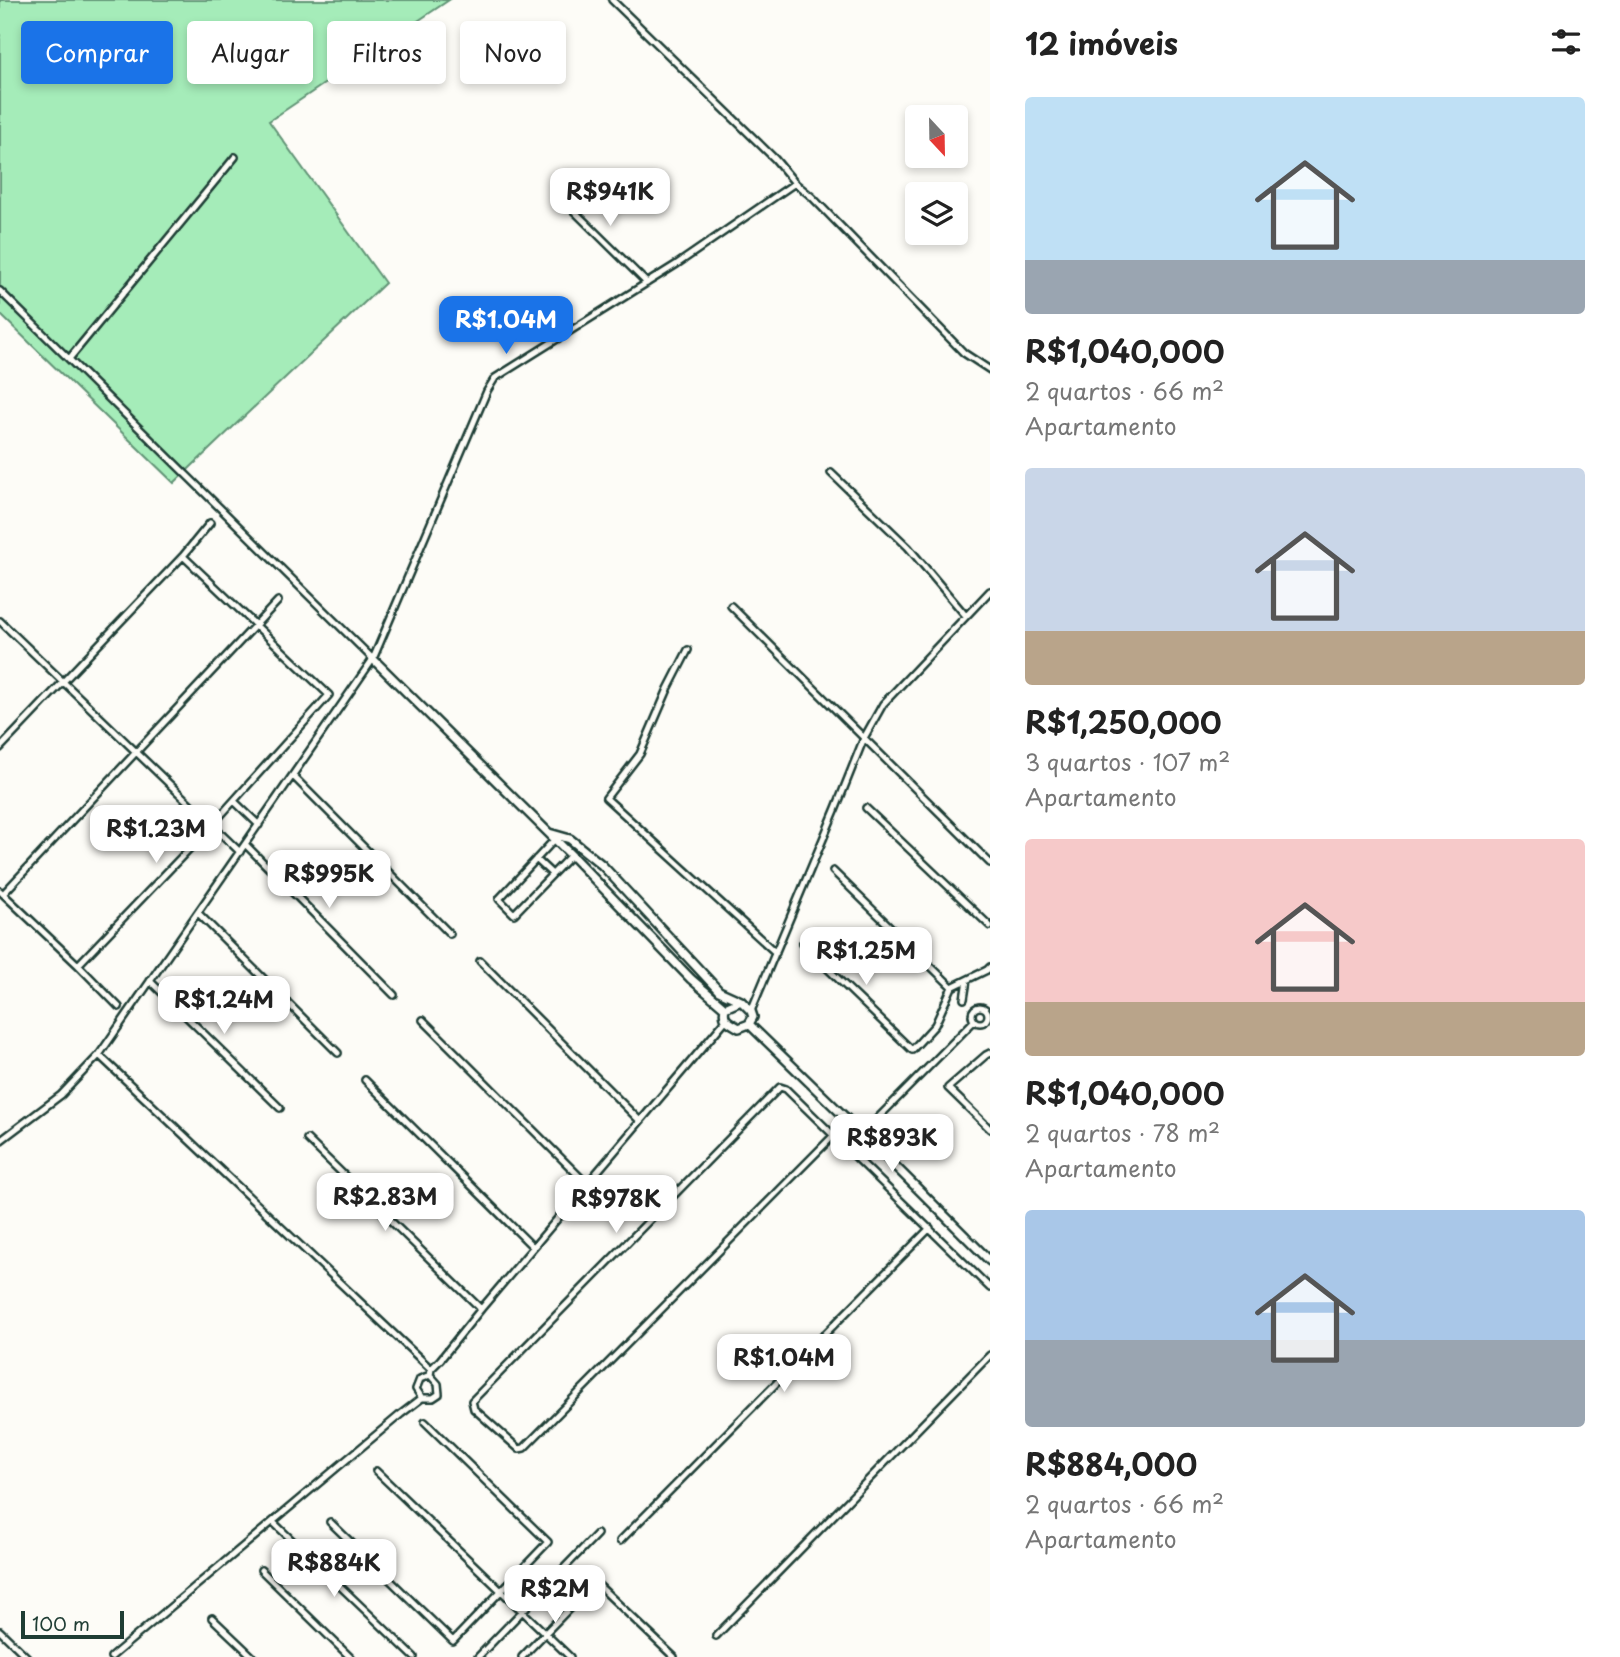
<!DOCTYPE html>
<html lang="pt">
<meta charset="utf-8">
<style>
:root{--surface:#fff;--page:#f6f6f6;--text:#222;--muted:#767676;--accent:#1a73e8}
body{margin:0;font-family:"Playpen Sans",sans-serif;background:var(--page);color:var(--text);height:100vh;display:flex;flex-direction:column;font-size:26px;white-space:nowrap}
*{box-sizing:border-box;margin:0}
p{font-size:23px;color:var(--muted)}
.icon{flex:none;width:38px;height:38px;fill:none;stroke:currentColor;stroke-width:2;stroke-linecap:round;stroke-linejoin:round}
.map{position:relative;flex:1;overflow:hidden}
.side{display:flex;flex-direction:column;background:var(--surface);width:630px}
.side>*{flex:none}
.hud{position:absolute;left:21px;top:21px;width:665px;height:63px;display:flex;gap:14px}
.needle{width:46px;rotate:158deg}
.fabs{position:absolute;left:905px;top:105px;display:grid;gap:14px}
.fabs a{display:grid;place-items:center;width:63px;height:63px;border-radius:7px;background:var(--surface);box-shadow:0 4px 10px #0003;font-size:35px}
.scale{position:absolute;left:21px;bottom:18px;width:103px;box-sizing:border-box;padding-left:7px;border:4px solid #1f3d34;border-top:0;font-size:19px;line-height:24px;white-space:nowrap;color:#1f3d34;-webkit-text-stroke:5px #fdfcf7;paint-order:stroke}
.price{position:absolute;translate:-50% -60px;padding:0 16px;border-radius:14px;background:#fff;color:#222;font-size:23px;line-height:46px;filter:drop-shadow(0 2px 4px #0008)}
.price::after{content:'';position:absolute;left:50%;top:42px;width:21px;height:16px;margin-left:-10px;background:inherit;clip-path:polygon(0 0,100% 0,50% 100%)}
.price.active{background:var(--accent);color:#fff}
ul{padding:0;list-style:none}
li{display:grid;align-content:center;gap:14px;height:371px;padding:0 35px}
li span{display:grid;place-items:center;height:217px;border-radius:7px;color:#555}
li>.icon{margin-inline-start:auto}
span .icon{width:126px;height:126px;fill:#fffc;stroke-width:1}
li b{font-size:30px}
h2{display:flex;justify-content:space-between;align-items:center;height:84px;padding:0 35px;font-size:30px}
.pill{padding:0 24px;border-radius:7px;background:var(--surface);box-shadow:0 4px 10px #0003;font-size:24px;line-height:63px}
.pill.active{background:var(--accent);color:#fff}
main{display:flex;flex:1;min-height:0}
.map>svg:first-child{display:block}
</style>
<main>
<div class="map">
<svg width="990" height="1657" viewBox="0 0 990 1657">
<rect width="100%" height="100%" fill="#fdfcf7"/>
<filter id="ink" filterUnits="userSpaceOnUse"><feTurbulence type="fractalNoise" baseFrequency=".0143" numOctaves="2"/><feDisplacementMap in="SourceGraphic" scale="14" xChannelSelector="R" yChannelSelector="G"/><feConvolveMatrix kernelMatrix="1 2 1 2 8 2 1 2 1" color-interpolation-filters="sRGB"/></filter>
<g filter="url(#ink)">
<path fill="#a5ecb9" stroke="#629476" stroke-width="2" d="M0 0H449L269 121 385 283 174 483 0 314Z"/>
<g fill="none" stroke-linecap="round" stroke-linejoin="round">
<defs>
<path id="street" d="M612 0 775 159 795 183 812 197 964 353 990 370
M555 188 574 211 647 283
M0 291 373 659
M69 359 235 157
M831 473 908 547 966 616
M731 606 990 863
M0 621 212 825 329 695 183 556
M688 650 668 689 640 754 606 798 776 953
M0 748 183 556 210 523
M293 776 450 934
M234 801 259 825
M866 808 990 926
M555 839 499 899 514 914 571 855
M245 844 394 995
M536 859 552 874
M833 871 952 987
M0 891 78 965 119 1007
M3 894 278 601
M198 913 338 1053
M802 944 912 1050 935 1025 952 987 987 970 990 967
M480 961 640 1121
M78 965 212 825 240 852
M150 981 280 1108
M964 999 967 980
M972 1015a8 8 0 1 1 16 0a8 8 0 1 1-16 0Z
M751 1011 836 808 864 738 883 704 990 591
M423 1020 587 1184
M990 1053 986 1055 948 1088 990 1129
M99 1055 431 1369
M365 1080 533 1247
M862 1134 974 1021
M833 1136 524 1448 519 1449 474 1409 472 1401 780 1087 786 1089 990 1288
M307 1139 481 1309
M0 1141 61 1095 99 1055 373 659 487 391 495 378 677 264 795 183
M430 1375 431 1369 440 1360 481 1309 726 1020
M376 1471 570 1657
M273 1522 414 1657
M330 1522 453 1641 548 1542 425 1422
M620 1541 930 1228
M261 1570 350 1657
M212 1618 253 1657
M0 1631 27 1657
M716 1636 990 1355
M111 1657 401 1414 422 1398H433L439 1394 438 1384 430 1375 420 1379 416 1389 422 1398
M478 1657 597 1534
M522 1657 595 1582 674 1657"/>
<path id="secondary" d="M373 659 571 855 691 979 725 1008
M549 833 570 839 602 865 719 991 741 1001
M741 1001 751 1011 753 1017 749 1024 739 1028C729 1022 722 1020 725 1008Z
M749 1024 883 1154 990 1261"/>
</defs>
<use href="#street" stroke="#1f3d34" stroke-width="10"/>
<use href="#secondary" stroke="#1f3d34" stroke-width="12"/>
<use href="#street" stroke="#fdfcf7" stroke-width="5"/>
<use href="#secondary" stroke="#fdfcf7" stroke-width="7"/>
</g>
</g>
</svg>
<div class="fabs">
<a><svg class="needle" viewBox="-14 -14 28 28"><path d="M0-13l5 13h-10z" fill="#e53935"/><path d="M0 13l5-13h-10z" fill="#767676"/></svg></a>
<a><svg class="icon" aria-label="layers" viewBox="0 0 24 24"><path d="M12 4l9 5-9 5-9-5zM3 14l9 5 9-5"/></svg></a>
</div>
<div class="scale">100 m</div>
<b class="price" style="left:610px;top:228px">R$941K</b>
<b class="price active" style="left:506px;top:356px">R$1.04M</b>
<b class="price" style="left:156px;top:865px">R$1.23M</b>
<b class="price" style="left:329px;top:910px">R$995K</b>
<b class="price" style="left:866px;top:987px">R$1.25M</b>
<b class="price" style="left:224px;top:1036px">R$1.24M</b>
<b class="price" style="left:892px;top:1174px">R$893K</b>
<b class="price" style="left:385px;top:1233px">R$2.83M</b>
<b class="price" style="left:616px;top:1235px">R$978K</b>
<b class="price" style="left:784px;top:1394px">R$1.04M</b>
<b class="price" style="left:334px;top:1599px">R$884K</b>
<b class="price" style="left:555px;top:1625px">R$2M</b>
<div class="hud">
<a class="pill active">Comprar</a>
<a class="pill">Alugar</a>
<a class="pill">Filtros</a>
<a class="pill">Novo</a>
</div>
</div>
<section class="side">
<h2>12 imóveis<svg class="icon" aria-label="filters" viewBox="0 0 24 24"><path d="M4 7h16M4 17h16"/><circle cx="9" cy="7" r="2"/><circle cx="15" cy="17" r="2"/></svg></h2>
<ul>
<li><span style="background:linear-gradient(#bfe0f5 75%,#9aa5b1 0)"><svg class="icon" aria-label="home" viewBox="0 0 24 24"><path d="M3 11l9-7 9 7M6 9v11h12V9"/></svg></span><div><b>R$1,040,000</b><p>2 quartos · 66 m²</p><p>Apartamento</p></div></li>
<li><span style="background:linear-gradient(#c9d6e8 75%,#b9a48a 0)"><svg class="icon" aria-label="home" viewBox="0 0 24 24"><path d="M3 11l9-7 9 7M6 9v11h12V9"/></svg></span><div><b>R$1,250,000</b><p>3 quartos · 107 m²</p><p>Apartamento</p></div></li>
<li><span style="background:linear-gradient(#f6c9c9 75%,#b9a48a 0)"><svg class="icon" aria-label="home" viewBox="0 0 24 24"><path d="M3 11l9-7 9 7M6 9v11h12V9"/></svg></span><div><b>R$1,040,000</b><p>2 quartos · 78 m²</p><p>Apartamento</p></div></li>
<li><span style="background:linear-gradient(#a9c7e8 60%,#9aa5b1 0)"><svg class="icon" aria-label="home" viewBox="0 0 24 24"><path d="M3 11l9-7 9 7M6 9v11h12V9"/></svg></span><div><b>R$884,000</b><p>2 quartos · 66 m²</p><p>Apartamento</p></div></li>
</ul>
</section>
</main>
